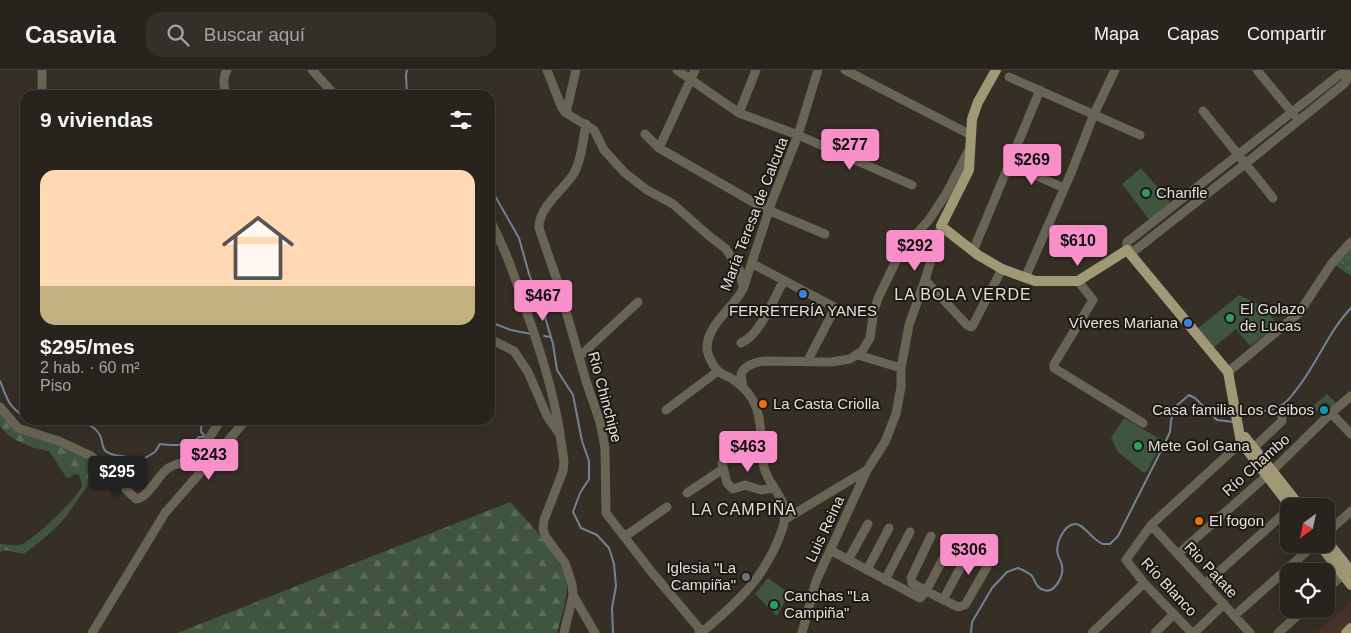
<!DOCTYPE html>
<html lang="es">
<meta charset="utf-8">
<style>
:root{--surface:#28231c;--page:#342f29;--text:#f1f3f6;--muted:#a5a4a3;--line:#44403b;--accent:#f98fc9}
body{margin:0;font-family:Arial,sans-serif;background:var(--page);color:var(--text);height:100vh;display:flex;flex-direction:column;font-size:19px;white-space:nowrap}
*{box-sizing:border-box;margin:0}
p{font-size:16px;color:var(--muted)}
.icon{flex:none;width:28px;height:28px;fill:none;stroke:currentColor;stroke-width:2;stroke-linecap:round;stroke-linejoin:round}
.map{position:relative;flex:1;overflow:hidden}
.details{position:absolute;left:20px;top:20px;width:475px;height:335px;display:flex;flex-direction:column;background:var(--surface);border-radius:15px;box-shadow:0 5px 20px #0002,0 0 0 1px var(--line)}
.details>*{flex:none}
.needle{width:32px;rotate:213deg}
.controls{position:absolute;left:1280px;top:428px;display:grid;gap:10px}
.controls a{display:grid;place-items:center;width:55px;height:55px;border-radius:10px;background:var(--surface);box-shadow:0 5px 20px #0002,0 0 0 1px var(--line);font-size:25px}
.price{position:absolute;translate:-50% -42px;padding:0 11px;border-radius:5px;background:var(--accent);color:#111;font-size:16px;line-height:32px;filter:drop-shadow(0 1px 2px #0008)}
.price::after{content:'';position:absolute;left:50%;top:30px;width:15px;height:11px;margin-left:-8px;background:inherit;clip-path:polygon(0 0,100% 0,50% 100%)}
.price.on{background:#222;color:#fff}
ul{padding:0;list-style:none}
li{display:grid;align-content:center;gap:10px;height:265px;padding:0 20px}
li+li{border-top:1px solid var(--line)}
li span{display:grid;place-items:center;height:155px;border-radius:15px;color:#555}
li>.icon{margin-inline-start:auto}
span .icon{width:90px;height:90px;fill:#fffc;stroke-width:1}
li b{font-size:21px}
h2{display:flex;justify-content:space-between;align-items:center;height:60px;padding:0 20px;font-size:21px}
header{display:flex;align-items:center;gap:30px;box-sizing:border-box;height:70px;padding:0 25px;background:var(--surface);border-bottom:1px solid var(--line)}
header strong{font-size:24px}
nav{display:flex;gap:28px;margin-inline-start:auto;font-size:18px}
.search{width:350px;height:45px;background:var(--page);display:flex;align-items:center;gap:12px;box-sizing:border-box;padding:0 18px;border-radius:15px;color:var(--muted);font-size:19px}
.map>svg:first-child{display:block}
</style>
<header>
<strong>Casavia</strong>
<div class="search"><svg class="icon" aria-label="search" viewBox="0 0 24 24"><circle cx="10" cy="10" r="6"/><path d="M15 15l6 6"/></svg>Buscar aquí</div>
<nav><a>Mapa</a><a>Capas</a><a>Compartir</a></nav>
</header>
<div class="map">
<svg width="1351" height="563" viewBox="0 0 1351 563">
<defs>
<pattern id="forest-firs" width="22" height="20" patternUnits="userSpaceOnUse" patternTransform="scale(1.25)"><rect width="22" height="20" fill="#40553d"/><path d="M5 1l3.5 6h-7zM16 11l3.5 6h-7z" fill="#5b6d58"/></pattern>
<pattern id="park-dots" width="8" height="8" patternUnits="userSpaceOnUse" patternTransform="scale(1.25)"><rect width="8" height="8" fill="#40553d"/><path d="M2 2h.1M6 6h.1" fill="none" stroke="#5b6d58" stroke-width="1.8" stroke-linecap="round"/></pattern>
</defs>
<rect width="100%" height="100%" fill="#362f26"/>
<path fill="#46342b" d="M1351 532V554L1341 563H1316Z"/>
<path fill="url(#forest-firs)" d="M0 343 8 352 89 386 100 400C88 414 78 429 68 444 56 460 39 472 24 484L4 480 0 482V474C6 474 14 476 20 475 30 473 80 426 82 416 82 413 80 408 79 405L74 404 70 408 66 407 49 381C29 377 13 372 0 356Z
M510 432C525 447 566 493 567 514 567 530 561 548 557 563H177Z"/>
<path fill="url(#park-dots)" d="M1351 178V206L1335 195Z"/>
<path fill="#40553d" d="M1141 98 1171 133 1150 151 1122 114Z
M1239 225 1264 237 1278 255 1250 276 1236 259 1213 278 1197 259Z
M1327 324 1338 335 1333 339 1325 332 1320 335 1322 338 1318 342 1313 336Z
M1124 348 1160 369 1162 373 1147 401 1144 403 1118 382 1111 368Z
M768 508 789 523 777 546 755 524Z"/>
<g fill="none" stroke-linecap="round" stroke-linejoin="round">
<path stroke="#718496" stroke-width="2" d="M407 0 406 5 407 25
M490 117 519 168 529 204 542 237 553 274 557 300 573 325 582 371 589 391V409L580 423 573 442 581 458 597 465 609 478 614 494 616 516 612 538 613 563
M490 252 511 260 531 264
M544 266 551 267
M0 311C8 330 7 335 25 347
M1239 348C1250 338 1267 344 1279 337 1284 334 1290 328 1293 324 1316 297 1327 263 1351 238
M35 350 46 353 49 350
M76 350C86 352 98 358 101 368 103 375 102 381 111 384 115 386 121 385 127 387L131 394 138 400 141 397 145 388 155 382 160 374C173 375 189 378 199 367H203L204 365 201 362 202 350
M971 563 972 552 992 518 1007 502 1018 498C1023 500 1028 502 1032 506 1036 512 1036 518 1044 520 1055 524 1064 505 1062 496 1062 492 1059 489 1058 485 1055 475 1063 455 1075 454 1083 453 1093 471 1103 474 1105 474 1108 474 1110 474L1118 466 1164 375 1170 362 1171 350 1175 337 1189 325 1195 328 1217 350 1234 352"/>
<path stroke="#696554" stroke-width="9" d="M42 0V25
M312 0 335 25
M547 0 562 38 566 43 594 60 604 80 625 103 647 120 673 134 708 165 726 179 740 201 743 218
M677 0 739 43 798 65 912 115
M845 0 971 65
M1257 0 1294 45
M1350 2 1345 13 1245 94 1134 181 1127 180V172L1135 166 1339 5 1351 2
M1009 7 1140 65
M226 25C224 16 222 8 227 0
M1203 41 1273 128
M566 43 576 0
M739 43 756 0
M586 54C583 69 582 89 574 103 563 121 539 136 539 158L558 213 586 311 600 352 605 378 606 443 650 500 703 563
M645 64 659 78 753 132 770 141 825 164
M659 78 695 0
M1010 94 1064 118
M490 150C506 180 515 208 526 240 540 280 553 320 560 363
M973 181 1040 20
M753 194 834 237V240L807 292
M1025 208 1071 103 1094 44 1115 0
M925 210 967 255 971 257 973 255 1002 199
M1078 211 1093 230 1054 294V298L1143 353
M490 269 514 281 528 302 547 346 560 365 564 391 563 401 544 450 543 459 545 466 565 493 572 514 573 525 564 563
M741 273C760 265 773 230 783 212
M858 285 901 298
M580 286 638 232
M1228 302 1299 243 1332 193 1351 172
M743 317 741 304C745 295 754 293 764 291L831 292 850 289 862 281 870 268 874 240 879 226 895 193 906 175 929 150 946 124 970 78
M0 337 18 358 59 371 91 386 136 429C147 429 158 406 167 399 176 392 188 393 197 386L221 350
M666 340 718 301
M1331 343 1351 364
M1249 382 1282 351V345
M722 393 727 413 733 419 745 415 761 420 774 418
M687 423 723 399
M784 450 867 400
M1151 455 1250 563
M1326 464 1351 441
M931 466 911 508 912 513 926 521 954 468
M624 467 667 437
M830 480 920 528 926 521 958 537 965 535 987 497
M1178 484 1272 401 1331 343 1351 326
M848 490 868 454
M867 500 889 458
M885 510 910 462
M1205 514 1289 439
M1326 520 1347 501
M573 525 595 563
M943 530 974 472
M1234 546 1315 474
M92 563 165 443 246 350
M699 563 707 558C721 546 736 533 748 519 762 504 790 458 784 437 780 422 767 412 764 397 759 372 765 344 748 323 743 317 737 312 731 308 727 306 721 304 718 301 712 295 707 284 707 277 708 254 733 238 743 219L772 131 798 65 818 0
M802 563 816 511 867 400 885 372 896 344 901 317V298L909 255 925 210 941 156
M1092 563 1144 513
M1155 563 1174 544
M1192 563 1144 513 1126 490 1151 455 1245 369
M1194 563 1224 534
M1278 563 1305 539"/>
<path stroke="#a19876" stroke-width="10" d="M996 0 978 32 972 49 969 100 941 156 978 185 1002 199 1035 211H1078L1127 180 1228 302 1241 372 1290 436
M1245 367 1300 436
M1326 470 1351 501
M1319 474 1351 515
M1346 563 1351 558"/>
</g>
<g fill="#2e9e5b" stroke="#1b1814" stroke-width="2">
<circle cx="1146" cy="123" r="5"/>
<circle cx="1230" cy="248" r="5"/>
<circle cx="1138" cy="376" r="5"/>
<circle cx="774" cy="535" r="5"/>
</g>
<g fill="#3f7fe0" stroke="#1b1814" stroke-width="2">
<circle cx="803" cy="224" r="5"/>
<circle cx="1188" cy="253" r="5"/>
</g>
<g fill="#e8710a" stroke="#1b1814" stroke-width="2">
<circle cx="763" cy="334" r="5"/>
<circle cx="1199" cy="451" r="5"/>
</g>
<circle fill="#0f9aa8" stroke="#1b1814" stroke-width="2" cx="1324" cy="340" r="5"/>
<circle fill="#6b7280" stroke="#1b1814" stroke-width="2" cx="746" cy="507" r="5"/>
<g text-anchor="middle" stroke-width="4" stroke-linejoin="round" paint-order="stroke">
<g font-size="15" fill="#e3ded8" stroke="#1b1814" text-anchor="start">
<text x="1156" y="128">Chanfle</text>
<text x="1240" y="244">El Golazo<tspan x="1240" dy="17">de Lucas</tspan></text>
<text x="803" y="246" text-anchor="middle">FERRETERÍA YANES</text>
<text x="1178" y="258" text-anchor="end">Víveres Mariana</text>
<text x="773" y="339">La Casta Criolla</text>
<text x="1314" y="345" text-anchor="end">Casa familia Los Ceibos</text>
<text x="1148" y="381">Mete Gol Gana</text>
<text x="1209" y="456">El fogon</text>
<text x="736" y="503" text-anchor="end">Iglesia "La<tspan x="736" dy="17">Campiña"</tspan></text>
<text x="784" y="531">Canchas "La<tspan x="784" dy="17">Campiña"</tspan></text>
</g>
<g font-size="15" fill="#e3ded8" stroke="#1b1814">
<text transform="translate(754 144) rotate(-69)" y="5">María Teresa de Calcuta</text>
<text transform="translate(605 327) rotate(75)" y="5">Rio Chinchipe</text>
<text transform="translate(1256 395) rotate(-42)" y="5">Río Chambo</text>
<text transform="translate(825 459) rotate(-65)" y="5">Luis Reina</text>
<text transform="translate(1211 500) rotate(47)" y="5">Rio Patate</text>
<text transform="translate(1169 517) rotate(47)" y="5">Río Blanco</text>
</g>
<g font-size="16" letter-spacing="1" fill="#e3ded8" stroke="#1b1814">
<text x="963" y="230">LA BOLA VERDE</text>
<text x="744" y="445">LA CAMPIÑA</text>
</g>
</g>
</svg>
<div class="controls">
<a><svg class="needle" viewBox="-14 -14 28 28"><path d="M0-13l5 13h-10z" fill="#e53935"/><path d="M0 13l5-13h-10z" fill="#a5a4a3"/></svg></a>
<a><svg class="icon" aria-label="locate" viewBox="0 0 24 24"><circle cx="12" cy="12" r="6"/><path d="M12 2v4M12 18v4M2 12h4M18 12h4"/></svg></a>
</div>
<b class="price" style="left:850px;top:101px">$277</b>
<b class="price" style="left:1032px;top:116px">$269</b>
<b class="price" style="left:1078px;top:197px">$610</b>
<b class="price" style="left:915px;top:202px">$292</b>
<b class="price" style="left:543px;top:252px">$467</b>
<b class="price" style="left:748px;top:403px">$463</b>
<b class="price" style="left:209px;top:411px">$243</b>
<b class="price on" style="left:117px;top:428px">$295</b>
<b class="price" style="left:969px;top:506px">$306</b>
<section class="details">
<h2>9 viviendas<svg class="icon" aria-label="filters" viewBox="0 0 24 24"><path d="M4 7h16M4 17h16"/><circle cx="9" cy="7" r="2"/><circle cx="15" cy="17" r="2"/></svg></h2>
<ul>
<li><span style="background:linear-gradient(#ffd9b3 75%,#c2b280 0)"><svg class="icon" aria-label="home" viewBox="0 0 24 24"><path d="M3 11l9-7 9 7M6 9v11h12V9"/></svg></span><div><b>$295/mes</b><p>2 hab. · 60 m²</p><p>Piso</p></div></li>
</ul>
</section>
</div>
